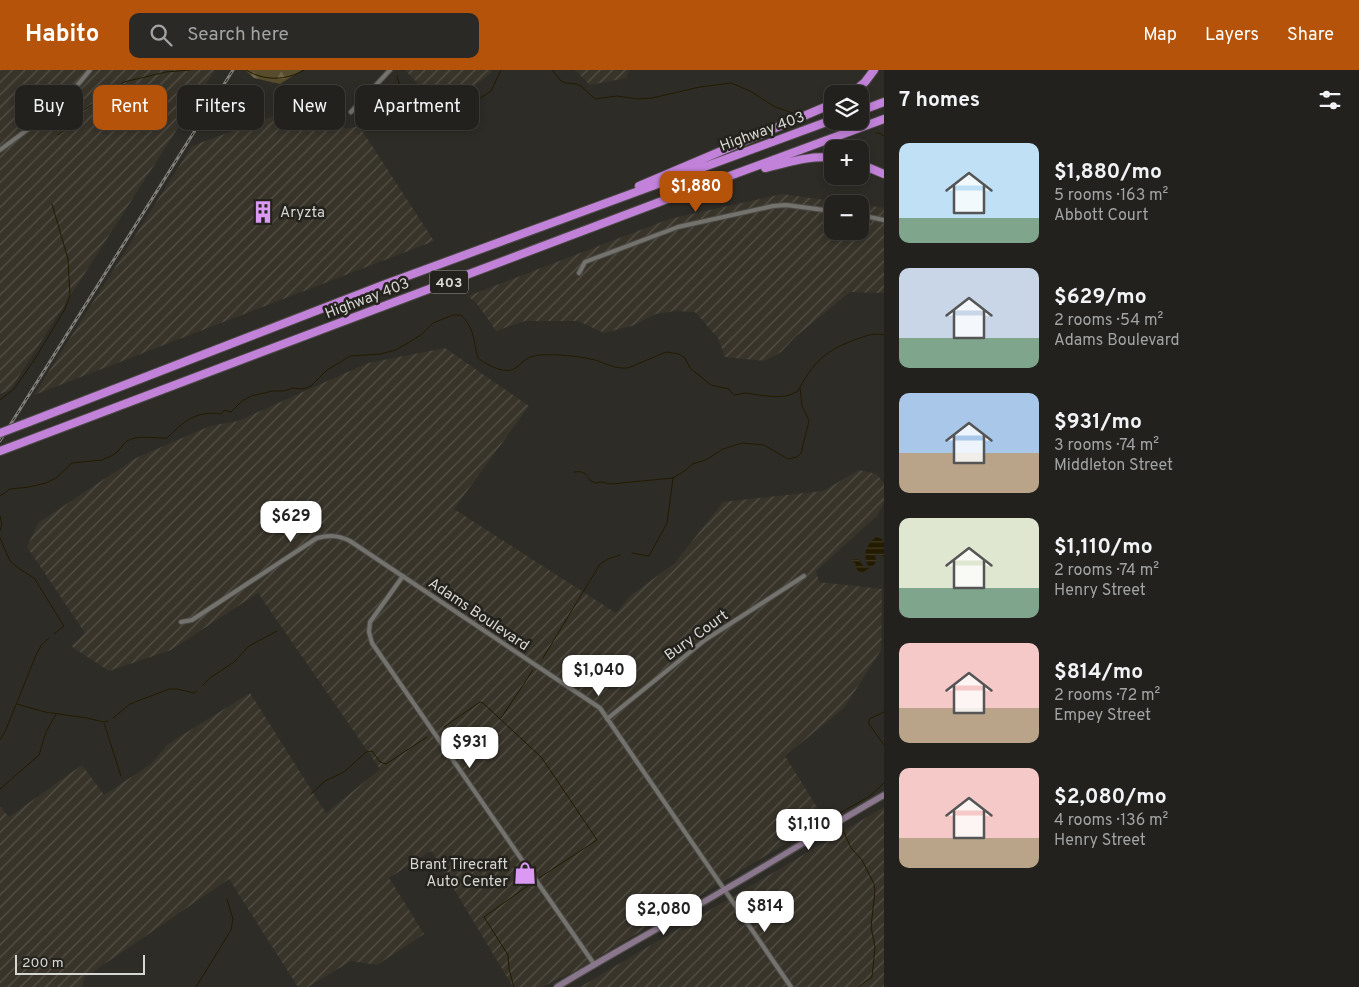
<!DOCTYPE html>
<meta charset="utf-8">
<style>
:root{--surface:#22211d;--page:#2a2926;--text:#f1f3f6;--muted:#a2a3a4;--line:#3f3e3b;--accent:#b45309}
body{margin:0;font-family:Overpass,sans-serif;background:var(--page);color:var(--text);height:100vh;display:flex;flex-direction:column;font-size:19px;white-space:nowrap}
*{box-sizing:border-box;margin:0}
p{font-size:16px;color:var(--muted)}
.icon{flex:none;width:28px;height:28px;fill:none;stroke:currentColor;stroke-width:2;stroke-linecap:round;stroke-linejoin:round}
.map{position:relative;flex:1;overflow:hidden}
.details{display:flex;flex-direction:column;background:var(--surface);width:475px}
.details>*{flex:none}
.banner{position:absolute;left:15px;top:15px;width:475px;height:45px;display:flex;gap:10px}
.tools{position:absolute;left:824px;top:15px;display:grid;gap:10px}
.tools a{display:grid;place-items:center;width:45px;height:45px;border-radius:10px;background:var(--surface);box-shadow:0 2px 8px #0003,0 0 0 1px var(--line);font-size:25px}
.scale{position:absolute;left:15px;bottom:12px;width:130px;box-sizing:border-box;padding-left:5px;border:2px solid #d6d6d2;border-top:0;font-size:14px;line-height:18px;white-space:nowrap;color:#d6d6d2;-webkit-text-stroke:4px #24221d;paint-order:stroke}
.price{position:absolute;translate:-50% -42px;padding:0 11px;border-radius:10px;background:#fff;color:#222;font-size:16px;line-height:32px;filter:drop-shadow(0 1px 2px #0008)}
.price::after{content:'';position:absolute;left:50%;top:30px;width:15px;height:11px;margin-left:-8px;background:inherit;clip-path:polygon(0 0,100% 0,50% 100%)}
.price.current{background:var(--accent);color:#fff}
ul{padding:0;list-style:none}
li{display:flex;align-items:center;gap:15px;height:125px;padding:0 15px}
li span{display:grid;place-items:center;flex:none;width:140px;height:100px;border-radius:10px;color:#555}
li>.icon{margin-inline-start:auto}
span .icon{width:60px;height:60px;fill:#fffc;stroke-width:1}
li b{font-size:21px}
h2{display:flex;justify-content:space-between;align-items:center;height:60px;padding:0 15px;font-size:21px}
.tag{padding:0 18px;border-radius:10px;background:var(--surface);box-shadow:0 2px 8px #0003,0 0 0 1px var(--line);font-size:18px;line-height:45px}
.tag.current{background:var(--accent);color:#fff}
header{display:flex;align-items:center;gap:30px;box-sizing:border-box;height:70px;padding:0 25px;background:var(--accent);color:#fff}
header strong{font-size:24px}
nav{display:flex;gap:28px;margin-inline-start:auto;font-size:18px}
.search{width:350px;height:45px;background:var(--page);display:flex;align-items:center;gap:12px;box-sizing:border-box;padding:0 18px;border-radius:10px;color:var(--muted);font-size:19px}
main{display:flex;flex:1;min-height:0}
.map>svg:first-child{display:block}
</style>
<header>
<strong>Habito</strong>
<div class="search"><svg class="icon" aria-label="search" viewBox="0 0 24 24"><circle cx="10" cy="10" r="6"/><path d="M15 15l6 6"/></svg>Search here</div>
<nav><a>Map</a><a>Layers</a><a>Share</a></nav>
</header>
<main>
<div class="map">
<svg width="884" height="917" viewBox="0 0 884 917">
<defs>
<pattern id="industrial-furrows" width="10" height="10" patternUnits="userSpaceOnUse" patternTransform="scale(1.25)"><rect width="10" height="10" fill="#38342a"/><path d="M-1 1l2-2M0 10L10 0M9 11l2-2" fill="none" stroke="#545148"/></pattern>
<pattern id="forest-firs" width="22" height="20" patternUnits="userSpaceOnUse" patternTransform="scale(1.25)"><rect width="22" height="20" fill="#574d2c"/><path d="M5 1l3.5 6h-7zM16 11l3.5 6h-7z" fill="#6e664a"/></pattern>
<pattern id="water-rules" width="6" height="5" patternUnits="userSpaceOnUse" patternTransform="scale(1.25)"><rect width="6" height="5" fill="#231b00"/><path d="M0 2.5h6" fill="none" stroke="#423b24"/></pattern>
</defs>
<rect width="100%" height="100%" fill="#2e2c27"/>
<path fill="url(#industrial-furrows)" d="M0 0H215L10 320 0 324Z
M405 0H492L491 3 443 40Z
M575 0H629L626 8 590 15Z
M327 26 339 36 336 44 337 52 341 56 346 59 359 56 434 171 34 325 192 76Z
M782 124 854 134H832V161H860V134L884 138V223L850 222 795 267 781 282 764 291 725 287 718 268 695 242 675 241 656 244 632 256 604 263 578 251H524L496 261 478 235 468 226 669 149Z
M445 278 529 336 454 439 616 543 630 526 675 493 723 432 823 421 859 400 876 404 884 413V433L877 446 816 501 819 512 882 519 881 580 844 638 785 686 825 750 575 901 542 917H513L431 781 389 808 424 864 377 895 351 891 308 917H298L229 809 84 908 82 917H0V737L9 747 82 695 104 725 151 694 168 674 250 623 326 743 380 699 258 523 171 580 109 601 71 576 85 563 27 477 38 453 136 388 210 356 238 351 368 293Z
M884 737V917H580Z"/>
<path fill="url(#forest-firs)" d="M245 0H302L280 14 254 8Z"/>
<path fill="url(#water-rules)" d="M876 467 882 469 884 473V487L877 483 875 486 876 489 875 494 862 503 857 500 855 493 851 490 858 489 865 498 868 496C863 482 865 477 876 467Z"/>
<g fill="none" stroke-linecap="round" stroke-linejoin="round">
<path stroke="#231b00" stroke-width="1" d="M246 0C264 11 286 11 304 0
M552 0 561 11 566 13 576 14 581 16 595 29 617 26 638 29 652 28 700 17 731 13 750 21 775 37 793 43
M397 6 399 13 419 42 431 44 441 49 479 29 491 21 501 0
M876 63H879L884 66
M58 65 69 57 84 40 124 12 166 2 190 0
M0 330 14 319 35 289 65 239 70 225 68 189 52 134
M574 402C591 400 584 410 596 413L601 412 611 414 673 408 686 400 692 394 706 390 723 379 742 373 764 375 788 389 797 387 801 383 809 351 807 346 802 336 800 318
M0 426 10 419 29 417 46 413 56 408 72 393 102 390C106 387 109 388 113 385 119 382 122 375 127 371 139 364 154 369 167 368 183 352 196 340 221 344L224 340 231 342 242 331 251 326 273 321H284L293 318 303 319 311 316 327 300 350 286 380 284 396 280 421 265 433 253 453 245H461C475 259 473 270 478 288 487 295 507 306 517 297 525 290 528 286 540 285 557 284 578 286 595 290 607 294 615 299 628 298L666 282 679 284 685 288 690 298 711 315 729 319 734 325C738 325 742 323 746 323 762 325 783 331 798 321 813 292 826 280 857 269 866 266 875 262 884 265
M0 446 2 454 0 461
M0 468 10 491 21 500 34 508 64 556 54 564
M632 483 649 486 667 453 673 408
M543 588 600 494 608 489 620 485
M202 616 210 608 234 592 249 576 277 561
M17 634 45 642 87 648 104 652 108 651
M884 642 869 649V654L884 675
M113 648 130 634 169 619H177L194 623 197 621
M501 648 533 600
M104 653 121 706
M444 657 480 632 483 633 542 688 597 770 539 808
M0 670 5 662 36 585 42 574 49 568
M0 719 39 685 46 662 56 644
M311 724 325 711 344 702 366 682 372 681 380 692 386 694 427 667
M824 752 870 726 884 713
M843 760 851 778 862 790 874 814 875 821 871 857 875 877 872 907 858 917
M196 917 231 860 233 849 227 829
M514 917 509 899 508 885 484 847 529 815"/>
<defs>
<path id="street" d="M351 42 390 0
M0 80 62 34 90 0
M860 145 884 150
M579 203 585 192 678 157 773 136 786 135 832 141
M403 506 370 552 369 562 372 573 594 894
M181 552 192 550 317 468C329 465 338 465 350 471L600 638 791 917
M607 649 705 570 804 506"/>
<path id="secondary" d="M557 917C612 883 669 853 724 820 778 789 830 756 884 725"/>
<path id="highway" d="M851 24 865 12 874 0
M860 41 884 32
M860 94 884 104
M765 98C788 93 809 85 832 88
M639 116 832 34
M29 352 383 215 832 50
M0 381 678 125 884 49"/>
</defs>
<use href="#street" stroke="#4c4a46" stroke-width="6"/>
<use href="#secondary" stroke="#4c4a46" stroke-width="8"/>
<use href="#highway" stroke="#4c4a46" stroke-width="10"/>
<use href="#street" stroke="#74726d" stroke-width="4"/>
<use href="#secondary" stroke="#8b778d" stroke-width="5.5"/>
<use href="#highway" stroke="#c282d9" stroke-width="8"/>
<defs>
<path id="rail" d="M0 371 233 0"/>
</defs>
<use href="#rail" stroke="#81807b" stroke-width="3"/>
<use href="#rail" stroke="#24221d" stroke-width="1" stroke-dasharray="4" stroke-linecap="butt"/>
<defs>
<path id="highway-bridge" d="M0 363 29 352"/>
</defs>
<use href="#highway-bridge" stroke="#4c4a46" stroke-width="10" stroke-linecap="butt"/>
<use href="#highway-bridge" stroke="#c282d9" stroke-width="8"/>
</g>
<defs>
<symbol id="building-bare" viewBox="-9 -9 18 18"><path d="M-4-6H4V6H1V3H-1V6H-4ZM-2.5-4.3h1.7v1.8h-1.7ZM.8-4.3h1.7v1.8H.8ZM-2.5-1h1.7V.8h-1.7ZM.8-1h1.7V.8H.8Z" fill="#dc99f4" stroke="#24221d" stroke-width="2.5" paint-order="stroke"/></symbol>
<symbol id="shop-bare" viewBox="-9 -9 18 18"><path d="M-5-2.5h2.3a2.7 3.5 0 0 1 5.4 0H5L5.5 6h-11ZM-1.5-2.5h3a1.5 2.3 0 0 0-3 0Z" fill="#dc99f4" stroke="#24221d" stroke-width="2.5" paint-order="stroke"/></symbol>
</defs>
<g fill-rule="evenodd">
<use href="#building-bare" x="247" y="126" width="32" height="32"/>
<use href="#shop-bare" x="509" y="787" width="32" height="32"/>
</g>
<g text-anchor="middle" stroke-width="5" stroke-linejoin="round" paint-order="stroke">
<rect fill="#24221d" stroke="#a1a09c" stroke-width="1" x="430" y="200.5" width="38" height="23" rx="4"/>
<g font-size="14" font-weight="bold" fill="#d6d6d2">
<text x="449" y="217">403</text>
</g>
<g font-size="15" fill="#d6d6d2" stroke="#24221d">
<text transform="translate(762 61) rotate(-20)" y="5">Highway 403</text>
<text transform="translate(367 228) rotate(-21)" y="5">Highway 403</text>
<text transform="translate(479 544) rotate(34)" y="5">Adams Boulevard</text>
<text transform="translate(696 565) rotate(-36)" y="5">Bury Court</text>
</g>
<g font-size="15" fill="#d6d6d2" stroke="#24221d" text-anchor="start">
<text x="280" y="147">Aryzta</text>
<text x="508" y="799" text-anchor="end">Brant Tirecraft<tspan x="508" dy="17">Auto Center</tspan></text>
</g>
</g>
</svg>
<div class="tools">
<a><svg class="icon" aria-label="layers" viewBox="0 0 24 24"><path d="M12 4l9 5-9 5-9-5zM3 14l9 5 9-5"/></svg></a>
<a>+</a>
<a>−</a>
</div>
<div class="scale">200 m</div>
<b class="price current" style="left:696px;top:143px">$1,880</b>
<b class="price" style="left:291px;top:473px">$629</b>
<b class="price" style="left:599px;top:627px">$1,040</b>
<b class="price" style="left:470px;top:699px">$931</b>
<b class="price" style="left:809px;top:781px">$1,110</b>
<b class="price" style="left:765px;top:863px">$814</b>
<b class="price" style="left:664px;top:866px">$2,080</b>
<div class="banner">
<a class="tag">Buy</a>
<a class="tag current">Rent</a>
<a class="tag">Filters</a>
<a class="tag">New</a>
<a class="tag">Apartment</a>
</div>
</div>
<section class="details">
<h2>7 homes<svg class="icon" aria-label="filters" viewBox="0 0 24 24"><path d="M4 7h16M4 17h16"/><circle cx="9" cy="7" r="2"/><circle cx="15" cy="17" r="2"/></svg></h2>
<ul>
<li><span style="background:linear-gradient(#bfe0f5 75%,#7fa58c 0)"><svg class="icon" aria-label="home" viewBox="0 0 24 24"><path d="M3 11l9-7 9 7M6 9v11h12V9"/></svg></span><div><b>$1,880/mo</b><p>5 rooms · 163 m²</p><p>Abbott Court</p></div></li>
<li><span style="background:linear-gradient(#c9d6e8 70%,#7fa58c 0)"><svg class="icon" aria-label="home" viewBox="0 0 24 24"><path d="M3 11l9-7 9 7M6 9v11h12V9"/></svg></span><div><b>$629/mo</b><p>2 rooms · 54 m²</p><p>Adams Boulevard</p></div></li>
<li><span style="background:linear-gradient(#a9c7e8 60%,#b9a48a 0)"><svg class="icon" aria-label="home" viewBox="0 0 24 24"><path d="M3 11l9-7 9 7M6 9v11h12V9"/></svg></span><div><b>$931/mo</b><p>3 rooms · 74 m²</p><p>Middleton Street</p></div></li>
<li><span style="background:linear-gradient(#dfe7d0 70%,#7fa58c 0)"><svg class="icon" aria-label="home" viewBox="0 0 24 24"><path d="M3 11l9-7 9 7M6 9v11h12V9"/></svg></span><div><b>$1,110/mo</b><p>2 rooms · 74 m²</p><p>Henry Street</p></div></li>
<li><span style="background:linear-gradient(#f6c9c9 65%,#b9a48a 0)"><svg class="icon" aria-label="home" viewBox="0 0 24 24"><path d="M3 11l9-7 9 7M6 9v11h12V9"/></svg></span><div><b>$814/mo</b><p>2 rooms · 72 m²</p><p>Empey Street</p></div></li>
<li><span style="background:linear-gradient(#f6c9c9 70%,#b9a48a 0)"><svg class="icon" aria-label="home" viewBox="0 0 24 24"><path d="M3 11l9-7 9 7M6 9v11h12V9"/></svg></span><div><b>$2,080/mo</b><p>4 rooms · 136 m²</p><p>Henry Street</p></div></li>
</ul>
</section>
</main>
